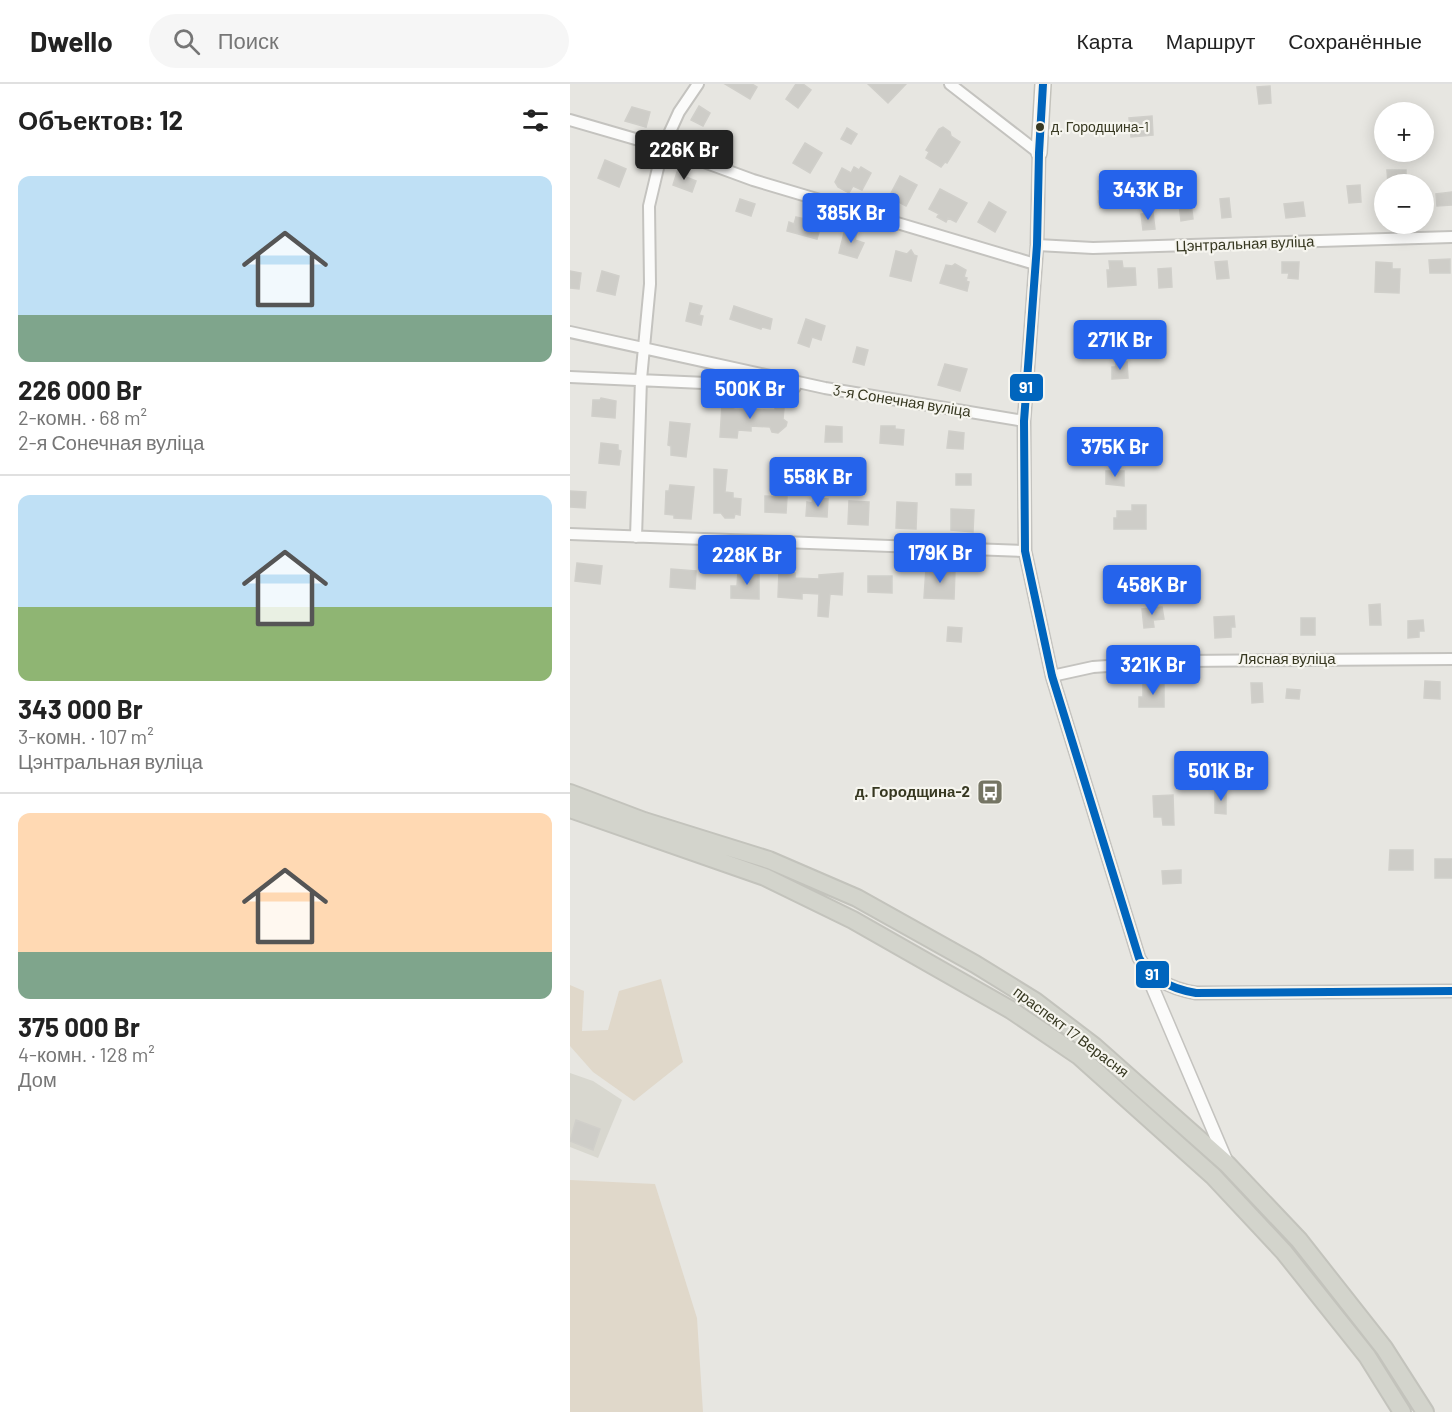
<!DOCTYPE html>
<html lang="ru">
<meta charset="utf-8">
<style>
:root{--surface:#fff;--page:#f6f6f6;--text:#222;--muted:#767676;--line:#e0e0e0;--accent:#2563eb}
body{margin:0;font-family:Barlow,sans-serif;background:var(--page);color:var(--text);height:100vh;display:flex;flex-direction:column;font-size:22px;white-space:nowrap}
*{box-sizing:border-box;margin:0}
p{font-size:20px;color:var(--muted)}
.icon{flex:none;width:33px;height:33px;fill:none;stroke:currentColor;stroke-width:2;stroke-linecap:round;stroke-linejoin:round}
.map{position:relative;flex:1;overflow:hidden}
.drawer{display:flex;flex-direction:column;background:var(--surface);width:570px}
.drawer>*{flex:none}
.tools{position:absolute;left:804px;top:18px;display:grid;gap:12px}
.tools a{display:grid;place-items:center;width:60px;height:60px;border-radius:50%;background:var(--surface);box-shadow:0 3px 15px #0003;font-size:30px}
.price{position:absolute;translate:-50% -51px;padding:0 14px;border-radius:6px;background:var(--accent);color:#fff;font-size:20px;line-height:39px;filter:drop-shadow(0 2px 3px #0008)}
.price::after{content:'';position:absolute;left:50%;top:36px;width:18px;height:14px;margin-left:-9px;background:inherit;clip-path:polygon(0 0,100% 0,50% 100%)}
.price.current{background:#222;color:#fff}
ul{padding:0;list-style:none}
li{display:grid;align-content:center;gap:12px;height:318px;padding:0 18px}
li+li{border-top:2px solid var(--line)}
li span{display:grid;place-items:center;height:186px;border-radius:12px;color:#555}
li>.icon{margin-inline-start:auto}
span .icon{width:108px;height:108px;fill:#fffc;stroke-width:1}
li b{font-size:26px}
h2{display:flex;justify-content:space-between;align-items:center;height:72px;padding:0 18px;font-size:26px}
header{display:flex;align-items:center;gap:36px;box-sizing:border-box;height:84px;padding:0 30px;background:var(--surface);border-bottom:2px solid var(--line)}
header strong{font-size:28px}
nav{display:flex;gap:33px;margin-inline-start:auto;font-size:21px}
.search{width:420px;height:54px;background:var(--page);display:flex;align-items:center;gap:15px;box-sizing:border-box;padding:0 21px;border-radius:33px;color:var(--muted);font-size:22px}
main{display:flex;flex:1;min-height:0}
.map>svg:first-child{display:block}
</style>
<header>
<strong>Dwello</strong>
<div class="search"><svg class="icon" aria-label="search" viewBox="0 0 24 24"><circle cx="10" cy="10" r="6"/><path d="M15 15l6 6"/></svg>Поиск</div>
<nav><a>Карта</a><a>Маршрут</a><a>Сохранённые</a></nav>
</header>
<main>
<section class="drawer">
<h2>Объектов: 12<svg class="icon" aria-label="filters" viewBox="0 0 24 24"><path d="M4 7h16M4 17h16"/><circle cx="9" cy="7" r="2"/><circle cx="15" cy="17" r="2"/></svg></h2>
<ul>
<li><span style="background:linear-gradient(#bfe0f5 75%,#7fa58c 0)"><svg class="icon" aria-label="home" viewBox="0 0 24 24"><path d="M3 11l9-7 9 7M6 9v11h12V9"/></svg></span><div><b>226 000 Br</b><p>2-комн. · 68 m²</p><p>2-я Сонечная вуліца</p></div></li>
<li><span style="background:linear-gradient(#bfe0f5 60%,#8fb573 0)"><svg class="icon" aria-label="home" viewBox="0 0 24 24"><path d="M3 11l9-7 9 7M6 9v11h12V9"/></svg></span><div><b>343 000 Br</b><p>3-комн. · 107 m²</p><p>Цэнтральная вуліца</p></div></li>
<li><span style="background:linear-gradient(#ffd9b3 75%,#7fa58c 0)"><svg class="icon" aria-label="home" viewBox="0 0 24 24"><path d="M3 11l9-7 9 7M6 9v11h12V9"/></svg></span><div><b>375 000 Br</b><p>4-комн. · 128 m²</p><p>Дом</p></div></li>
</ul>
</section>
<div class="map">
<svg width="882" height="1328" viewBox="0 0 882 1328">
<rect width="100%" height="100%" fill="#e7e6e1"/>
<path fill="#d8d7cf" d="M0 989 23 997 52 1016 28 1074 0 1063Z"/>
<path fill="#e0d8ca" d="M91 895 113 978 64 1017 23 988 0 962V901L14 907 12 947 38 946 49 907Z
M0 1096 85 1100 127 1234 133 1328H0Z"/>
<path fill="#cecdc8" stroke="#d0cfca" stroke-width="1.5" d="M155 0H182L187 3 180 15Z
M226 0H233L241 6 228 24 216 15Z
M298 0H336L318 19Z
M700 2 701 19 689 20 687 3Z
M129 22 140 29 133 42 121 36Z
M62 23 80 28 76 43 55 37Z
M582 32 583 51 561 53 559 34Z
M373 43 380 48 381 52 390 58 377 79 375 78 371 83 356 74 359 68 356 66 369 45Z
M277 44 287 50 281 60 271 55Z
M235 59 252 69 240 89 223 79Z
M35 76 56 85 49 103 28 94Z
M284 83 289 86 291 83 301 89 292 106 283 102 279 109 268 103 265 98 272 84 281 89Z
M108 85 118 89 116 93 126 97 122 108 103 101Z
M817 86H836V100H818Z
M330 92 347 101 336 122 319 113Z
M790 101 791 118 779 119 777 102Z
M370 105 397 119 386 138 378 134 376 138 367 133 369 130 359 125Z
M540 106 542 123 530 124 528 107Z
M882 108V121L867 122 866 110Z
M659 114 661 133 652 134 650 115Z
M170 115 185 120 181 132 166 127Z
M419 118 436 128 425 148 408 138Z
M733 118 735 132 716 134 714 120Z
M621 119 623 135 611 137 609 120Z
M583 128 585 145 573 146 571 130Z
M226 133 245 137V139L251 141 247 155 217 147 219 138 224 140Z
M275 145 287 148 285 156 294 159 287 174 269 169Z
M341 166 344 171 347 172 341 197 320 192 326 167 337 170Z
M880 175V189H860L859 176Z
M539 177H552L553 184H565L566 201 538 203 537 186H540Z
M657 177 659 194 647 195 645 178Z
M712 178H729L728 195 718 194 719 189H712Z
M806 178 822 179V185H830L829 209 805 208Z
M385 180 396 186 394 193 397 194 396 197 399 198 397 207 370 199 376 181 382 182Z
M601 184 602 203 589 204 588 185Z
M0 187 11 189 9 205 0 204Z
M32 187 49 192 45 211 27 207Z
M120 219 132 222 129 231 133 232 131 241 116 237Z
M164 222 202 235 200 245 192 243 191 245 160 235Z
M236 235 255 242 251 256 242 253 239 263 228 259Z
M534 240H556V252L534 251Z
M287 263 298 266 294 281 283 278Z
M546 278H557L558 294 542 295V283H546Z
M375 280 397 285 390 307 368 301Z
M31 314 46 317 45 334 22 332 23 316H30Z
M152 321 162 322 164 325 197 326H205V324H214L213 335 217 338 216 342 208 349 202 348 200 343 181 342V347L168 346 167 354 150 353Z
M100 338 120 340 116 373 101 371V362L98 361Z
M256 342 272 343V358H255Z
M311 342H325V345L334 346 333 361 310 359Z
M379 347 394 349 393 365 377 364Z
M572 353H581V368L568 367V359H572Z
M31 359 48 361V366L51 367 49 381 29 379Z
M144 385 157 386 155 408 163 409V414L171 415 170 431 165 430 164 434H155L151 429H144Z
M536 387H554V402L536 400Z
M386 390H401V401H386Z
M100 401 124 403 121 435 104 434V431L95 430 96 407H99Z
M0 407 16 408 15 424 0 423Z
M195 412 217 413 216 429 195 428Z
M243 414 258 415 257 433 236 432 237 418 242 419Z
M279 417 299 418 298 441 278 440Z
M327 418 347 419 346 445 326 444Z
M562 421H576V445H544V434H547V427H562Z
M381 425 404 426 403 448 381 446Z
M7 479 32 482 30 500 5 497Z
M356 484 385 486 384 515 354 514Z
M101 485 126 487 125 505 100 503Z
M178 485 186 486V488L189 489V515L161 514V502H167L168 488 178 489Z
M209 487 225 489V494L249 495V491L273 489 272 511 260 510 258 533 248 532 249 510 232 509V515L208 513Z
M298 492H322V509L298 508Z
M810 520 811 541H800L799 521Z
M592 523 594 535 583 536 584 543 574 544 572 525Z
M664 532 665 543H661V553L645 554 644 533Z
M731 534H745V551H731Z
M853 536 854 547H849V553L838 554V537Z
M378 543 392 544 391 558 377 557Z
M855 597 870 598V615L854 614Z
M681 599H692L693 618 682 619Z
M573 600H594V623H569V613H573Z
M717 605 730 606 729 615 716 614Z
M645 706H656V730L645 729Z
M603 711 604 741H593L592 733H584L583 712Z
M820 766H843V786H819Z
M865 775H882V794H865Z
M611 786V799L593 800 592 787Z
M6 1036 30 1045 23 1066 0 1057Z"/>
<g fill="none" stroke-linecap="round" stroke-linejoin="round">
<defs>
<path id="minor" d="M380 0 469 69
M0 36 93 63 183 96 465 180
M467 161 523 164 882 153
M0 248 255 304 454 337
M0 293 225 303
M0 450 455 467
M66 453 71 295 80 200 79 122 93 63 109 28 128 0
M482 592 523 583 613 577 882 575"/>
<path id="tertiary" d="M469 69 467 161 454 337 455 467 482 592 569 874C581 896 602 905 626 909L882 907
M576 888 656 1076"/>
<path id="secondary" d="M469 69 473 0"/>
<path id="primary" d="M0 709 74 737 199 776 287 814 405 880 465 917 524 962 657 1080 729 1156 814 1264 855 1328
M0 725 195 793 283 836 441 926 509 972 643 1092 714 1168 797 1272 832 1328"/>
</defs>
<use href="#minor" stroke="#c4c3bf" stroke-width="14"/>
<use href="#tertiary" stroke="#c4c3bf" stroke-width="15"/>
<use href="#secondary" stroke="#c3c2bb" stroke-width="18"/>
<use href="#primary" stroke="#c3c3bc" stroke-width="20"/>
<use href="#minor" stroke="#fbfbfa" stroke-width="10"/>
<use href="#tertiary" stroke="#fbfbfa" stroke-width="12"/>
<use href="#secondary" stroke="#fbfbfa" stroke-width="15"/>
<use href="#primary" stroke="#d3d4cc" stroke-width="16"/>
<defs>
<path id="bus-1" d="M473 0 469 69 467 161 454 337 455 467 482 592 569 874C581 896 602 905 626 909L882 907"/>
</defs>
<use href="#bus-1" stroke="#f6f5ef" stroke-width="12"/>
<use href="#bus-1" stroke="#0065bd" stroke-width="8"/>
</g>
<defs>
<symbol id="bus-square" viewBox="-11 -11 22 22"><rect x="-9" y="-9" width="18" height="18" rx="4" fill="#757564" stroke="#f6f5ef"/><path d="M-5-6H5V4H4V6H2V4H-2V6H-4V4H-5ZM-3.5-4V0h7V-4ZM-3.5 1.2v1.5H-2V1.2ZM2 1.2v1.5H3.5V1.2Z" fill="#fff"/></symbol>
</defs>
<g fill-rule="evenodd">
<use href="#bus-square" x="405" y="693" width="30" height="30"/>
</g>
<circle fill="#373821" stroke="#f6f5ef" stroke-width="2" cx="470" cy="43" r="5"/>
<g text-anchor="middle" stroke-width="4.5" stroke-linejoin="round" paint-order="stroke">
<g font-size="14" fill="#373821" stroke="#f6f5ef" text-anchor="start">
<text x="481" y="48">д. Городщина-1</text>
</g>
<g font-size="15" fill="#373821" stroke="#f6f5ef">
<text transform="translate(675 160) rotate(-2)" y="5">Цэнтральная вуліца</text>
<text transform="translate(332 317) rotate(9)" y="5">3-я Сонечная вуліца</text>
<text x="717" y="580">Лясная вуліца</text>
<text transform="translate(501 948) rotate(37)" y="5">праспект 17 Верасня</text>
</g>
<g font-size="15" font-weight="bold" fill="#373821" stroke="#f6f5ef" text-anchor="end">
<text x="400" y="713">д. Городщина-2</text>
</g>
</g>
<g stroke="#f6f5ef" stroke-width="2">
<rect x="439" y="289" width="35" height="29" rx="6" fill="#0065bd"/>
<rect x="565" y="876" width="35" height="29" rx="6" fill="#0065bd"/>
</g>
<g font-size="16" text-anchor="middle" font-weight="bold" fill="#fff">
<text x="456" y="309">91</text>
<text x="582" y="896">91</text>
</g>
</svg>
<div class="tools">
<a>+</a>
<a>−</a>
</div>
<b class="price current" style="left:114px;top:97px">226K Br</b>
<b class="price" style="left:578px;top:137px">343K Br</b>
<b class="price" style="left:281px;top:160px">385K Br</b>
<b class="price" style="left:550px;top:287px">271K Br</b>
<b class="price" style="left:180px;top:336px">500K Br</b>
<b class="price" style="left:545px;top:394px">375K Br</b>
<b class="price" style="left:248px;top:424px">558K Br</b>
<b class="price" style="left:370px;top:500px">179K Br</b>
<b class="price" style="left:177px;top:502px">228K Br</b>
<b class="price" style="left:582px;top:532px">458K Br</b>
<b class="price" style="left:583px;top:612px">321K Br</b>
<b class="price" style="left:651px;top:718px">501K Br</b>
</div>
</main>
